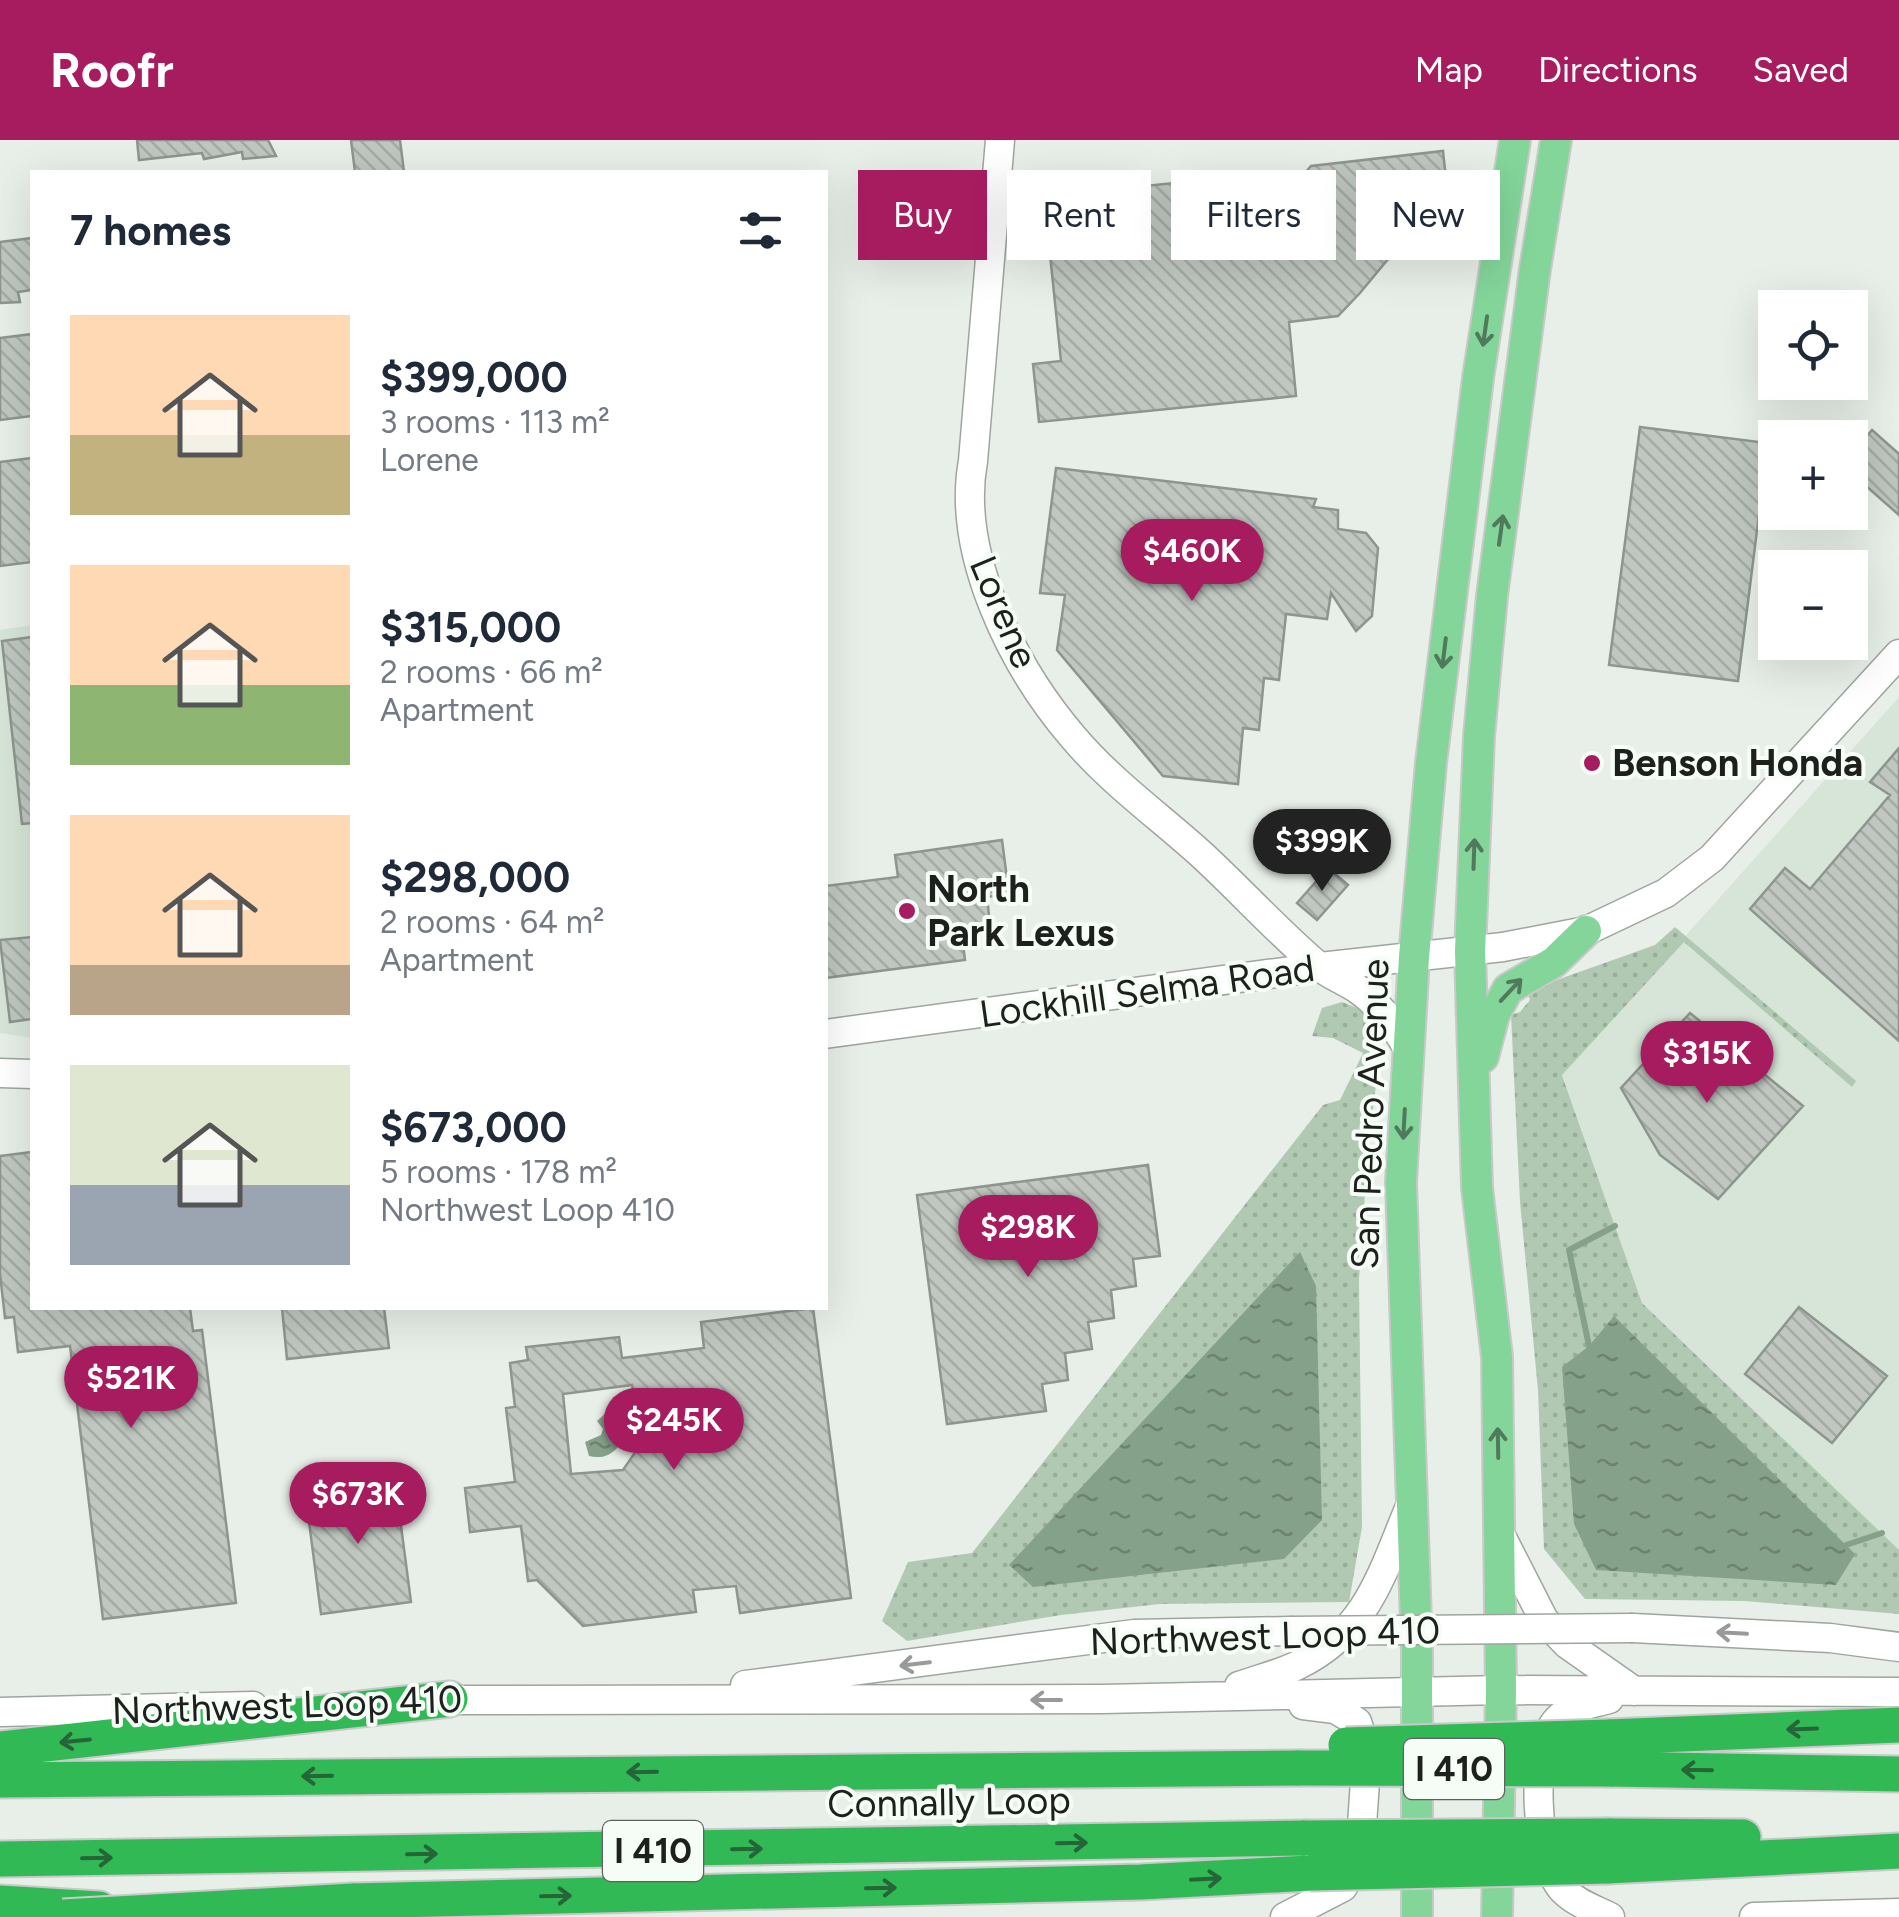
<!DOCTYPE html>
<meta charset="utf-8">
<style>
:root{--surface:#fff;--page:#f6f6f7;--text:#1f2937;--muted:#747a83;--accent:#a71c5f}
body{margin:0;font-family:Figtree,sans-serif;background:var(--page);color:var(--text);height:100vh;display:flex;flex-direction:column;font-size:38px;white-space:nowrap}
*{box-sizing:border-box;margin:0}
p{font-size:32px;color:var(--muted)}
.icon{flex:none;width:55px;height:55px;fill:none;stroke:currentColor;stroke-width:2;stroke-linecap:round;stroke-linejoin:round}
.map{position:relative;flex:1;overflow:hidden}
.details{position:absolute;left:30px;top:30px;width:798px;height:1140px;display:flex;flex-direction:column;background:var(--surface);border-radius:0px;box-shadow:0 10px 40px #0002}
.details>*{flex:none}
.hud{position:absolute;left:858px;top:30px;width:890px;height:90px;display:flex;gap:20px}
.controls{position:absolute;left:1758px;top:150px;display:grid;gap:20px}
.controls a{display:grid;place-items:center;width:110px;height:110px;border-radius:0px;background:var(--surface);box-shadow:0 10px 40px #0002;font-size:50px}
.price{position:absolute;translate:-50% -85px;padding:0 22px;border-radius:35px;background:var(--accent);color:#fff;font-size:32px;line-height:65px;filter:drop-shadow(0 2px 5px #0008)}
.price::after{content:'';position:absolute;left:50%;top:60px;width:30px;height:22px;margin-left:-15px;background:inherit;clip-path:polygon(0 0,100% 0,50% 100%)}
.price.on{background:#222;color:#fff}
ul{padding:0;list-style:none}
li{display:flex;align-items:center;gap:30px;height:250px;padding:0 40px}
li span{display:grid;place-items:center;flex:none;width:280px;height:200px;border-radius:0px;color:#555}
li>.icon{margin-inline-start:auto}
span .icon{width:120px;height:120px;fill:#fffc;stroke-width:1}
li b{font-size:42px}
h2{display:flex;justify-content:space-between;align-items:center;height:120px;padding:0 40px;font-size:42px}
.pill{padding:0 35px;border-radius:0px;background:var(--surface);box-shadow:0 10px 40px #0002;font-size:35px;line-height:90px}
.pill.on{background:var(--accent);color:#fff}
header{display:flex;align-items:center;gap:60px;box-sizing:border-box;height:140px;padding:0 50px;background:var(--accent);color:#fff}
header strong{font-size:48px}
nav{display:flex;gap:55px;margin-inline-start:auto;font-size:35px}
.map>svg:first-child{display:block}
</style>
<header>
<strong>Roofr</strong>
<nav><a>Map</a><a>Directions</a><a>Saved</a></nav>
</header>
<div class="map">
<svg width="1899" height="1777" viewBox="0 0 1899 1777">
<defs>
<pattern id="grass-dots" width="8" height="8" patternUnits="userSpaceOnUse" patternTransform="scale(2.5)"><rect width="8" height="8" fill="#b1c9b3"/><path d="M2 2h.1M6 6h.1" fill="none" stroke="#98ac9a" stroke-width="1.8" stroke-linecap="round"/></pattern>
<pattern id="water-ripples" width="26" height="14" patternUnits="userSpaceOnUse" patternTransform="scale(2.5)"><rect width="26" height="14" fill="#86a189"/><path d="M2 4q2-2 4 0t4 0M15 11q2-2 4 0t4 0" fill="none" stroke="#6d836f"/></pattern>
<pattern id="building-back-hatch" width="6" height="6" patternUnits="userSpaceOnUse" patternTransform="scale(2.5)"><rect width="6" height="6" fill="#bfc7c0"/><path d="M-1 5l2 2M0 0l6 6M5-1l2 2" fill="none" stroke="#a4aba5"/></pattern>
</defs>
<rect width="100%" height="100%" fill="#e8efe8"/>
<path fill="#d7e5d8" d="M32 485V898L0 893V490Z
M1899 557V1411L1642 1163 1562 934Z"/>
<path fill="url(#grass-dots)" d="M1675 787 1856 941 1852 947 1684 802 1562 935 1642 1163 1899 1410V1474L1745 1461 1585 1459 1544 1409 1538 1250 1520 1062 1511 875 1520 872 1530 860 1527 853 1537 847 1655 805Z
M1342 862 1362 870 1375 886 1380 913 1368 1009 1359 1140 1362 1387 1349 1462 1160 1464 1061 1475 907 1501 882 1481 908 1422 972 1413 1323 965 1340 960 1363 913 1333 898 1312 896 1322 868Z"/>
<path fill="url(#water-ripples)" d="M1300 1112 1316 1146 1322 1380 1284 1419 1033 1447 1009 1425Z
M1614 1176 1855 1414 1836 1445 1596 1430 1574 1384 1562 1227 1589 1206Z
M610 1269C636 1287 619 1324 589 1316L585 1302 601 1295 603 1289 597 1281Z"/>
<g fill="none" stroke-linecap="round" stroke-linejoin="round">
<path stroke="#86a189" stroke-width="6" d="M1589 1206 1569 1110 1615 1086
M1846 1405 1882 1393"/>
</g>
<path fill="url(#building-back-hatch)" stroke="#8e958e" stroke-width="2.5" fill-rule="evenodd" d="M137 0H268L276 16 243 19 242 12 204 19 202 13 139 20Z
M351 0H400L404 32H355Z
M1443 11 1447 48 1360 153 1338 176 1289 182 1296 256 1039 282 1033 224 1061 221 1044 56 1274 33 1277 66 1311 26Z
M32 98V150L18 152 20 162 0 163V102Z
M32 194V276L0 280V198Z
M1640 287 1775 304V353L1762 351 1738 541 1609 525Z
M1872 290 1899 314V375L1850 332V316Z
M32 318V422L0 426V322Z
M1056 328 1316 359 1313 367 1338 370V389L1366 393 1378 408 1372 476 1356 491 1331 453 1327 479 1286 474 1279 540 1264 538 1259 590 1243 588 1238 644 1163 636 1057 510 1065 455 1040 453Z
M32 497V683L22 684 2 501Z
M1899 608V901L1750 769 1785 728 1810 749 1890 655 1870 642Z
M1002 700 1009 754 987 757 990 785 961 789 965 820 825 838V746L898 737 895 715Z
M1328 728 1348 745 1317 780 1297 763Z
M32 797V879L10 882 0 800Z
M1690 873 1803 966 1718 1059 1660 1015 1621 948Z
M32 1012V1168H190L193 1191 202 1190 236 1463 103 1479 70 1206 18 1212 14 1177 5 1178 0 1134V1016Z
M1148 1025 1160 1116 1133 1119 1136 1146 1111 1150 1114 1178 1088 1182 1092 1209 1065 1213 1068 1240 1042 1244 1046 1271 947 1284 917 1055Z
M1799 1167 1887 1236 1832 1303 1745 1234Z
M282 1168H384L389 1208 287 1219Z
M813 1168 851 1458 740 1473 736 1446 693 1450 696 1472 583 1486 537 1440 528 1441 521 1386 470 1392 465 1348 515 1342 506 1268 515 1267 510 1223 528 1220 526 1207 619 1197 622 1218 704 1208 701 1182ZM632 1245 643 1301 623 1330 571 1334 563 1254Z
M395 1340 411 1462 321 1474 305 1351Z"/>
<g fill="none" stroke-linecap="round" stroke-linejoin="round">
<defs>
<path id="secondary" d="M1000 0 973 321C956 414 1013 527 1073 597 1111 642 1159 676 1202 715 1241 751 1277 791 1317 825 1328 834 1343 840 1356 848 1380 864 1396 886 1409 911
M825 894 1320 827 1503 807 1586 791 1666 753 1712 718 1899 514
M0 933 32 934
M1498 1390 1544 1480 1567 1504 1634 1551
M1633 1488 1830 1498 1899 1507
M745 1545 1134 1494 1290 1491
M1239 1546C1259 1539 1280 1534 1298 1525 1369 1490 1382 1432 1411 1364
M1609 1559C1592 1564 1571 1566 1558 1579 1528 1610 1535 1719 1563 1750 1576 1763 1594 1769 1610 1777
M431 1560 1103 1559 1501 1550 1899 1552
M0 1572 253 1566
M1285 1777 1343 1747 1360 1714 1367 1612 1357 1582 1335 1569 1303 1565
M1754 1777 1899 1773"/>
<path id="primary" d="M1483 917 1494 875 1508 849 1554 822 1586 791
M1417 1777V1511L1401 1042 1414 817 1431 623 1478 238 1515 0
M1497 1777 1501 1550 1497 1217 1477 1048 1470 811 1479 596 1492 456 1535 129 1556 0"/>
<path id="highway" d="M1609 1597 1899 1585
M0 1609 450 1559
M1610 1629 1899 1634
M0 1640 1299 1628
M1609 1696 1743 1697
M0 1719 1305 1698
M1607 1726 1899 1711
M353 1761 1141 1742 1310 1733
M0 1763 99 1769"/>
</defs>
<use href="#secondary" stroke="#9ea59f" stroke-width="31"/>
<use href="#primary" stroke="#c9c9c9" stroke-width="34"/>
<use href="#highway" stroke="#c9c9c9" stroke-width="39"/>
<use href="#secondary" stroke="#fff" stroke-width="28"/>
<use href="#primary" stroke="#83d59a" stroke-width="30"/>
<use href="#highway" stroke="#31b956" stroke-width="35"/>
<defs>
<path id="secondary-bridge" d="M1290 1491 1633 1488"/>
<path id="highway-bridge" d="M1346 1605 1609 1597
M1299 1628 1610 1629
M1305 1698 1609 1696
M1310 1733 1607 1726
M63 1777 353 1761"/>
</defs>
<use href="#secondary-bridge" stroke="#9ea59f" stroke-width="31" stroke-linecap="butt"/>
<use href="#highway-bridge" stroke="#c9c9c9" stroke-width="39" stroke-linecap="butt"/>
<use href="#secondary-bridge" stroke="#fff" stroke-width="28"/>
<use href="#highway-bridge" stroke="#31b956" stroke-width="35"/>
</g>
<defs><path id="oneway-shaft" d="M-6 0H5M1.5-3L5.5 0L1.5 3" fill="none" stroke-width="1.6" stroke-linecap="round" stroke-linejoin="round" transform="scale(2.5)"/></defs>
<g stroke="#507a5c">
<use href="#oneway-shaft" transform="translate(1485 191) rotate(98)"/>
<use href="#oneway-shaft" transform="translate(1501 390) rotate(-82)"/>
<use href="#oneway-shaft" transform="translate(1444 513) rotate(97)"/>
<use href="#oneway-shaft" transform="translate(1474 714) rotate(-88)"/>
<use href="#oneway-shaft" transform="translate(1511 850) rotate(-47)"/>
<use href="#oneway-shaft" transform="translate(1404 984) rotate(93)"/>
<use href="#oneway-shaft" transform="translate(1498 1303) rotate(-91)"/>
</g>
<g stroke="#999b99">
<use href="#oneway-shaft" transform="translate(1732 1493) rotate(-177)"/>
<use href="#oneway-shaft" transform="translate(915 1524) rotate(173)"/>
<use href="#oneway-shaft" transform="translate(1046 1560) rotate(180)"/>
</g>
<g stroke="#266537">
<use href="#oneway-shaft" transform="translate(1802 1589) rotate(178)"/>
<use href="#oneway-shaft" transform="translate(75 1601) rotate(174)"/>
<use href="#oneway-shaft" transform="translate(1697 1630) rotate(-179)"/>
<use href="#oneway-shaft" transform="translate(642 1632) rotate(179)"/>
<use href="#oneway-shaft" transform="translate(317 1636) rotate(179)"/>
<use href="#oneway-shaft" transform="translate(1072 1703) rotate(-1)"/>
<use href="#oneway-shaft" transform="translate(747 1709) rotate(-1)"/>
<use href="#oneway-shaft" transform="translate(422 1714) rotate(-1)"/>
<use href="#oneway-shaft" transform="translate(97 1718) rotate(-1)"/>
<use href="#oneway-shaft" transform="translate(1206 1739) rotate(-3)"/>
<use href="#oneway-shaft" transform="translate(881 1748) rotate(-1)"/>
<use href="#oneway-shaft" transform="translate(556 1756) rotate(-1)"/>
</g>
<g fill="#a71c5f" stroke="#f5fdf6" stroke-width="4">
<circle cx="1592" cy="623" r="10"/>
<circle cx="907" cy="771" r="10"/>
</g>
<g text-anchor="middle" stroke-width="8" stroke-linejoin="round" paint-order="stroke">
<g fill="#f5fdf6" stroke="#5e625e" stroke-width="2.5">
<rect x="1404" y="1599" width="100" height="60" rx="8"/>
<rect x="603" y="1681" width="100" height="60" rx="8"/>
</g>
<g font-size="35" font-weight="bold" fill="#1d201d">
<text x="1454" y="1641">I 410</text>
<text x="653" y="1723">I 410</text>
</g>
<g font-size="38" fill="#1d201d" stroke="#f5fdf6">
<text transform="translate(1004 472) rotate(67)" y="13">Lorene</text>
<text transform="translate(1147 851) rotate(-8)" y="13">Lockhill Selma Road</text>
<text transform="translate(1370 974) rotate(-88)" y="13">San Pedro Avenue</text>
<text transform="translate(1265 1496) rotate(-2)" y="13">Northwest Loop 410</text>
<text transform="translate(287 1565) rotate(-2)" y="13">Northwest Loop 410</text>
<text transform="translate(949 1662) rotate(-1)" y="13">Connally Loop</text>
</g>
<g font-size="38" font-weight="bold" fill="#1d201d" stroke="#f5fdf6" text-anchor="start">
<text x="1612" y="636">Benson Honda</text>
<text x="927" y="762">North<tspan x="927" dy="44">Park Lexus</tspan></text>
</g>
</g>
</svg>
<div class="controls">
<a><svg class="icon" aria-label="locate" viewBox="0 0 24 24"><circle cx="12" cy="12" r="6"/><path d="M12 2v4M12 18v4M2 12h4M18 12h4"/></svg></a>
<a>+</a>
<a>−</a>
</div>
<b class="price" style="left:1192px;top:464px">$460K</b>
<b class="price on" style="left:1322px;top:754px">$399K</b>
<b class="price" style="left:1707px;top:966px">$315K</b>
<b class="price" style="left:1028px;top:1140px">$298K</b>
<b class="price" style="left:131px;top:1291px">$521K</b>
<b class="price" style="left:674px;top:1333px">$245K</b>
<b class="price" style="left:358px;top:1407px">$673K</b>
<div class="hud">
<a class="pill on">Buy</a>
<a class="pill">Rent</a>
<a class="pill">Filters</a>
<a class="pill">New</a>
</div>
<section class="details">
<h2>7 homes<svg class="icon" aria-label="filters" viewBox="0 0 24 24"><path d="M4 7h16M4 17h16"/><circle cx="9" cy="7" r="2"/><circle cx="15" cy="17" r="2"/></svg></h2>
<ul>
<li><span style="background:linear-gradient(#ffd9b3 60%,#c2b280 0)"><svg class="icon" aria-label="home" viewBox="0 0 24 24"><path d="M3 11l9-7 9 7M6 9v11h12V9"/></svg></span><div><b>$399,000</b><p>3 rooms · 113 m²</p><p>Lorene</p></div></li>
<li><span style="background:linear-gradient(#ffd9b3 60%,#8fb573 0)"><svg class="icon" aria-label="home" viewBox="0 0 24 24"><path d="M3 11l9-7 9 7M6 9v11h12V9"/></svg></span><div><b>$315,000</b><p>2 rooms · 66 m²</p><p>Apartment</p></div></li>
<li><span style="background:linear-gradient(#ffd9b3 75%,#b9a48a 0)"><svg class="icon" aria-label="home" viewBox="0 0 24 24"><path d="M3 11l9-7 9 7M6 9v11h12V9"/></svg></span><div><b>$298,000</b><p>2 rooms · 64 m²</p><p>Apartment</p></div></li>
<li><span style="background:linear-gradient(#dfe7d0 60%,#9aa5b1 0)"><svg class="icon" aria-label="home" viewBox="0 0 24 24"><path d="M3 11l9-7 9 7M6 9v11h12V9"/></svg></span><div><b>$673,000</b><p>5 rooms · 178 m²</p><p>Northwest Loop 410</p></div></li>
</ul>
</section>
</div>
